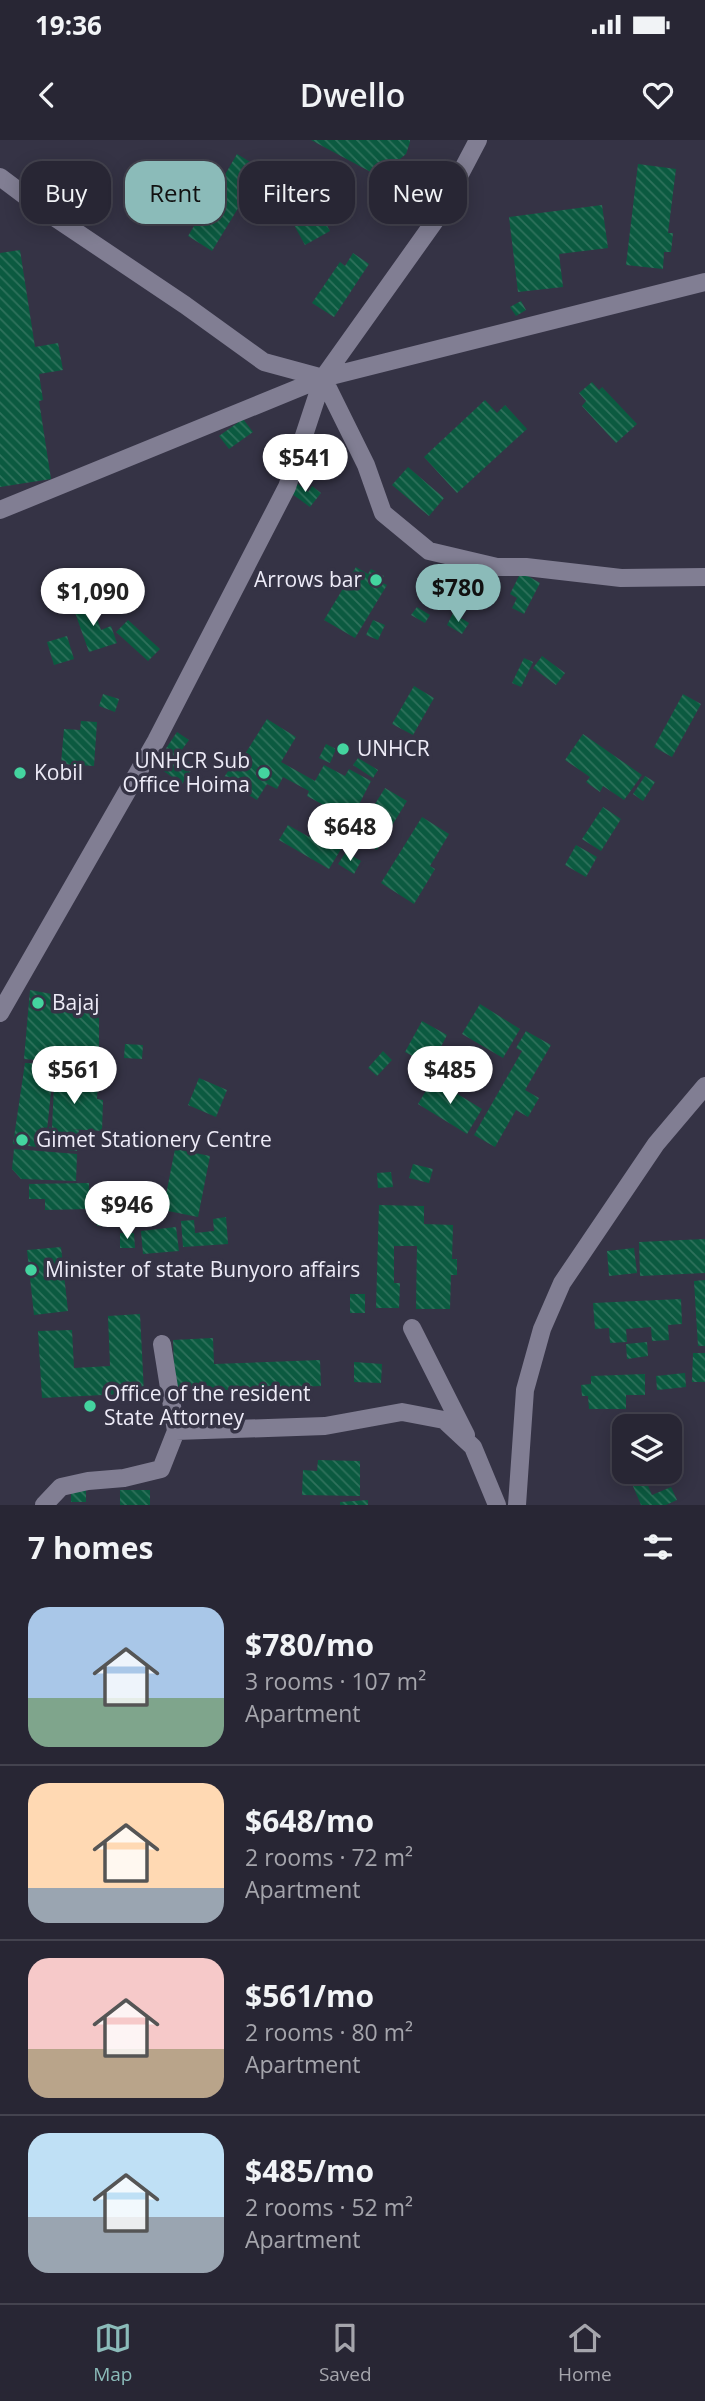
<!DOCTYPE html>
<meta charset="utf-8">
<style>
:root{--surface:#282634;--page:#343240;--text:#f1f3f6;--muted:#a5a5ac;--line:#44434f;--accent:#8bbbb9}
body{margin:0;font-family:"Open Sans",sans-serif;background:var(--page);color:var(--text);height:100vh;display:flex;flex-direction:column;font-size:26px;white-space:nowrap}
*{box-sizing:border-box;margin:0}
p{font-size:23px;color:var(--muted)}
.icon{flex:none;width:38px;height:38px;fill:none;stroke:currentColor;stroke-width:2;stroke-linecap:round;stroke-linejoin:round}
.map{position:relative;height:1365px;overflow:hidden}
.drawer{display:flex;flex-direction:column;background:var(--surface);flex:1}
.drawer>*{flex:none}
.hud{position:absolute;left:21px;top:21px;width:663px;height:63px;display:flex;gap:14px}
.controls{position:absolute;left:612px;top:1274px;display:grid;gap:14px}
.controls a{display:grid;place-items:center;width:70px;height:70px;border-radius:14px;background:var(--surface);box-shadow:0 4px 18px #0003,0 0 0 2px var(--line);font-size:35px}
.price{position:absolute;translate:-50% -60px;padding:0 16px;border-radius:24px;background:#fff;color:#222;font-size:23px;line-height:46px;filter:drop-shadow(0 2px 4px #0008)}
.price::after{content:'';position:absolute;left:50%;top:42px;width:21px;height:16px;margin-left:-10px;background:inherit;clip-path:polygon(0 0,100% 0,50% 100%)}
.price.on{background:var(--accent);color:#111}
ul{padding:0;list-style:none}
li{display:flex;align-items:center;gap:21px;height:175px;padding:0 28px}
li+li{border-top:2px solid var(--line)}
li span{display:grid;place-items:center;flex:none;width:196px;height:140px;border-radius:21px;color:#555}
li>.icon{margin-inline-start:auto}
span .icon{width:84px;height:84px;fill:#fffc;stroke-width:1}
li b{font-size:30px}
h2{display:flex;justify-content:space-between;align-items:center;height:84px;padding:0 28px;font-size:30px}
.tag{padding:0 24px;border-radius:21px;background:var(--surface);box-shadow:0 4px 18px #0003,0 0 0 2px var(--line);font-size:24px;line-height:63px}
.tag.on{background:var(--accent);color:#111}
.status{display:flex;justify-content:space-between;align-items:center;height:49px;padding:0 35px;background:var(--surface);direction:ltr}
.status svg{height:19px;fill:currentColor}
header{display:flex;justify-content:space-between;align-items:center;height:91px;padding:0 28px;background:var(--surface);font-size:32px;font-weight:600}
.dock{display:flex;justify-content:space-around;align-items:center;height:98px;border-top:2px solid var(--line);background:var(--surface);font-size:19px;color:var(--muted)}
.dock a{display:grid;justify-items:center;gap:4px}
.dock .on{color:var(--accent)}
.map>svg:first-child{display:block}
</style>
<div class="status"><b>19:36</b><svg viewBox="0 0 49 12"><path d="M0 12V9h3v3zM5 12V6h3v6zM10 12V3h3v9zM15 12V0h3v12zM26 1h20v11H26zM47 4h2v5h-2z"/></svg></div>
<header><svg class="icon" aria-label="back" viewBox="0 0 24 24"><path d="M15 5l-7 7 7 7"/></svg>Dwello<svg class="icon" aria-label="heart" viewBox="0 0 24 24"><path d="M12 20l-8-8c-3-5 5-10 8-4 3-6 11-1 8 4z"/></svg></header>
<div class="map">
<svg width="705" height="1365" viewBox="0 0 705 1365">
<defs>
<pattern id="building-back-hatch" width="6" height="6" patternUnits="userSpaceOnUse" patternTransform="scale(1.75)"><rect width="6" height="6" fill="#0b5a40"/><path d="M-1 5l2 2M0 0l6 6M5-1l2 2" fill="none" stroke="#2f725c"/></pattern>
</defs>
<rect width="100%" height="100%" fill="#353345"/>
<path fill="url(#building-back-hatch)" d="M311 0H410V2L406 14 400 19H392L382 38Z
M237 14 262 29 212 111 188 96 194 86 188 83 197 67 203 71 212 55 206 52 217 34 223 38Z
M638 24 676 29 668 93H673L671 112H664L663 129 626 125Z
M297 31 330 91 305 105 272 45Z
M379 60 391 67 385 78 373 71Z
M602 65 608 108 559 114 563 147 518 152 509 77Z
M20 110 35 207 58 203 63 230 39 234 43 260 39 261 51 339 0 347V113Z
M353 113 369 124 334 177 312 163 340 122 345 126Z
M521 161 526 170 516 176 510 167Z
M592 242 599 250 602 247 637 284 616 303 582 266 586 261 579 253Z
M485 260 497 273 505 265 527 289 457 353 424 317Z
M243 279 253 292 229 309 219 296Z
M408 327 444 358 429 376 392 345Z
M295 342 308 352 312 346 321 353 310 367 288 351Z
M356 427 368 434 371 429 384 436 381 442 387 445 355 498 324 480Z
M521 432 540 443 524 474 512 468 517 458 510 454Z
M438 433 465 448 457 462 430 446Z
M91 461 101 490 111 486 117 503 89 512 73 467Z
M417 467 430 475 425 483 411 475Z
M453 473 469 483 462 494 447 485Z
M128 480 160 509 148 521 116 492Z
M373 480 385 485 378 500 366 495Z
M67 496 74 519 54 525 47 502Z
M542 516 565 533 556 545 533 528Z
M524 518 533 522 521 547 512 543Z
M414 546 434 558 413 595 392 584Z
M103 554 119 559 115 572 99 566Z
M683 554 701 564 672 617 654 607Z
M267 579 296 597 281 622 315 641 324 625 345 636 349 629 371 641 351 680 307 656 309 651 283 637 277 649 267 644 257 660 223 639 241 611 245 614Z
M81 581 97 582 94 626 61 624 64 589 80 590Z
M177 592 189 600 178 615 194 626 182 644 155 625Z
M583 594 642 635 624 660 603 646 600 652 586 642 590 637 565 620Z
M326 604 336 609 330 623 319 618Z
M358 618 378 630 373 638 353 625Z
M645 636 655 642 643 661 633 654Z
M385 648 407 661 377 710 355 696Z
M603 667 621 679 601 711 582 699Z
M322 675 344 687 333 704 341 709 329 729 279 700 288 685 309 697Z
M422 677 449 694 430 726 435 729 414 764 381 743Z
M576 705 597 717 586 737 565 725Z
M346 712 361 721 354 734 338 724Z
M30 850 57 855 99 878V925L24 919Z
M480 864 520 889 503 918 462 894Z
M422 881 447 895 431 926 405 912Z
M526 891 551 905 525 950 539 958 528 977 516 970 495 1007 474 995 522 911 516 908Z
M125 904 143 905 142 919 124 918Z
M383 911 392 920 377 936 368 928Z
M25 923 54 924 45 1008 13 1004Z
M55 924 99 927 97 959 103 960 102 991 69 989 79 990 77 1011 47 1008 49 987 52 988Z
M199 938 227 950 216 977 188 965Z
M433 939 482 969 467 994 418 964Z
M14 1009 77 1014 76 1041 21 1039 12 1029Z
M175 1009 210 1016 198 1077 163 1070Z
M413 1024 433 1029 429 1043 409 1038Z
M391 1032 393 1047 378 1048 377 1033Z
M89 1043V1069L45 1070V1059H29V1044Z
M379 1065 424 1066V1084L453 1085 452 1119H457V1135H451L450 1169H416L417 1106H394V1143H400L399 1168H376Z
M112 1069 114 1084 97 1086 96 1072Z
M226 1077 228 1104 183 1107 181 1081 194 1080 195 1093 214 1091 213 1079Z
M176 1087 179 1111 143 1114 141 1091Z
M120 1093H134L135 1108H120Z
M705 1099V1133L640 1136 639 1102Z
M61 1107 68 1171 34 1175 27 1110Z
M634 1108 637 1133 609 1136 607 1111Z
M705 1140V1206H698L694 1141Z
M350 1154H365V1173H350Z
M681 1159 682 1184 668 1185 669 1200 652 1201 651 1187 626 1189 627 1202 610 1203 609 1188 595 1189 593 1163Z
M140 1174 144 1253 42 1258 38 1191 72 1190 74 1228 110 1226 108 1176Z
M213 1198 214 1224 320 1220 321 1246 175 1252 173 1200Z
M647 1202 648 1216 627 1219 626 1204Z
M693 1213H705V1242H692Z
M354 1222 382 1224 381 1243 354 1242Z
M685 1233 686 1247 657 1250 656 1236Z
M645 1234V1255H626V1269H589L588 1256H582L581 1245 591 1244V1236Z
M318 1320 360 1321V1356L302 1355 303 1330 317 1331Z
M627 1332H642L652 1355 671 1347 677 1360 666 1365H641Z
M71 1347H86V1362H71Z
M120 1350H150V1365H120Z
M368 1360V1365H340V1362Z"/>
<g fill="none" stroke-linecap="round" stroke-linejoin="round">
<path stroke="#817e93" stroke-width="18" d="M0 37 48 73 185 165 264 222 323 238 366 325 383 373 429 411 497 427H526L621 438 705 437
M0 370 323 238 705 142
M0 873 156 601 287 347 323 238 437 78 478 0
M412 1188 466 1295
M176 1291 325 1286 402 1272 444 1280 473 1307 497 1365
M44 1365 61 1347 88 1341 124 1338 161 1329 176 1291 162 1204
M517 1365 525 1250 542 1189 562 1143 656 1004 705 946"/>
</g>
<g fill="#44d49f" stroke="#353345" stroke-width="2.5">
<circle cx="376" cy="440" r="7"/>
<circle cx="343" cy="609" r="7"/>
<circle cx="20" cy="633" r="7"/>
<circle cx="264" cy="633" r="7"/>
<circle cx="38" cy="863" r="7"/>
<circle cx="22" cy="1000" r="7"/>
<circle cx="31" cy="1130" r="7"/>
<circle cx="90" cy="1266" r="7"/>
</g>
<g text-anchor="middle" stroke-width="7" stroke-linejoin="round" paint-order="stroke">
<g font-size="21" fill="#edebf7" stroke="#353345" text-anchor="start">
<text x="362" y="447" text-anchor="end">Arrows bar</text>
<text x="357" y="616">UNHCR</text>
<text x="250" y="628" text-anchor="end">UNHCR Sub<tspan x="250" dy="24">Office Hoima</tspan></text>
<text x="34" y="640">Kobil</text>
<text x="52" y="870">Bajaj</text>
<text x="36" y="1007">Gimet Stationery Centre</text>
<text x="45" y="1137">Minister of state Bunyoro affairs</text>
<text x="104" y="1261">Office of the resident<tspan x="104" dy="24">State Attorney</tspan></text>
</g>
</g>
</svg>
<div class="controls">
<a><svg class="icon" aria-label="layers" viewBox="0 0 24 24"><path d="M12 4l9 5-9 5-9-5zM3 14l9 5 9-5"/></svg></a>
</div>
<b class="price" style="left:305px;top:354px">$541</b>
<b class="price on" style="left:458px;top:484px">$780</b>
<b class="price" style="left:93px;top:488px">$1,090</b>
<b class="price" style="left:350px;top:723px">$648</b>
<b class="price" style="left:74px;top:966px">$561</b>
<b class="price" style="left:450px;top:966px">$485</b>
<b class="price" style="left:127px;top:1101px">$946</b>
<div class="hud">
<a class="tag">Buy</a>
<a class="tag on">Rent</a>
<a class="tag">Filters</a>
<a class="tag">New</a>
</div>
</div>
<section class="drawer">
<h2>7 homes<svg class="icon" aria-label="filters" viewBox="0 0 24 24"><path d="M4 7h16M4 17h16"/><circle cx="9" cy="7" r="2"/><circle cx="15" cy="17" r="2"/></svg></h2>
<ul>
<li><span style="background:linear-gradient(#a9c7e8 65%,#7fa58c 0)"><svg class="icon" aria-label="home" viewBox="0 0 24 24"><path d="M3 11l9-7 9 7M6 9v11h12V9"/></svg></span><div><b>$780/mo</b><p>3 rooms · 107 m²</p><p>Apartment</p></div></li>
<li><span style="background:linear-gradient(#ffd9b3 75%,#9aa5b1 0)"><svg class="icon" aria-label="home" viewBox="0 0 24 24"><path d="M3 11l9-7 9 7M6 9v11h12V9"/></svg></span><div><b>$648/mo</b><p>2 rooms · 72 m²</p><p>Apartment</p></div></li>
<li><span style="background:linear-gradient(#f6c9c9 65%,#b9a48a 0)"><svg class="icon" aria-label="home" viewBox="0 0 24 24"><path d="M3 11l9-7 9 7M6 9v11h12V9"/></svg></span><div><b>$561/mo</b><p>2 rooms · 80 m²</p><p>Apartment</p></div></li>
<li><span style="background:linear-gradient(#bfe0f5 60%,#9aa5b1 0)"><svg class="icon" aria-label="home" viewBox="0 0 24 24"><path d="M3 11l9-7 9 7M6 9v11h12V9"/></svg></span><div><b>$485/mo</b><p>2 rooms · 52 m²</p><p>Apartment</p></div></li>
</ul>
</section>
<nav class="dock">
<a class="on"><svg class="icon" aria-label="map" viewBox="0 0 24 24"><path d="M3 6l6-2 6 2 6-2v14l-6 2-6-2-6 2zM9 4v14M15 6v14"/></svg>Map</a>
<a><svg class="icon" aria-label="saved" viewBox="0 0 24 24"><path d="M7 4h10v16l-5-4-5 4z"/></svg>Saved</a>
<a><svg class="icon" aria-label="home" viewBox="0 0 24 24"><path d="M3 11l9-7 9 7M6 9v11h12V9"/></svg>Home</a>
</nav>
